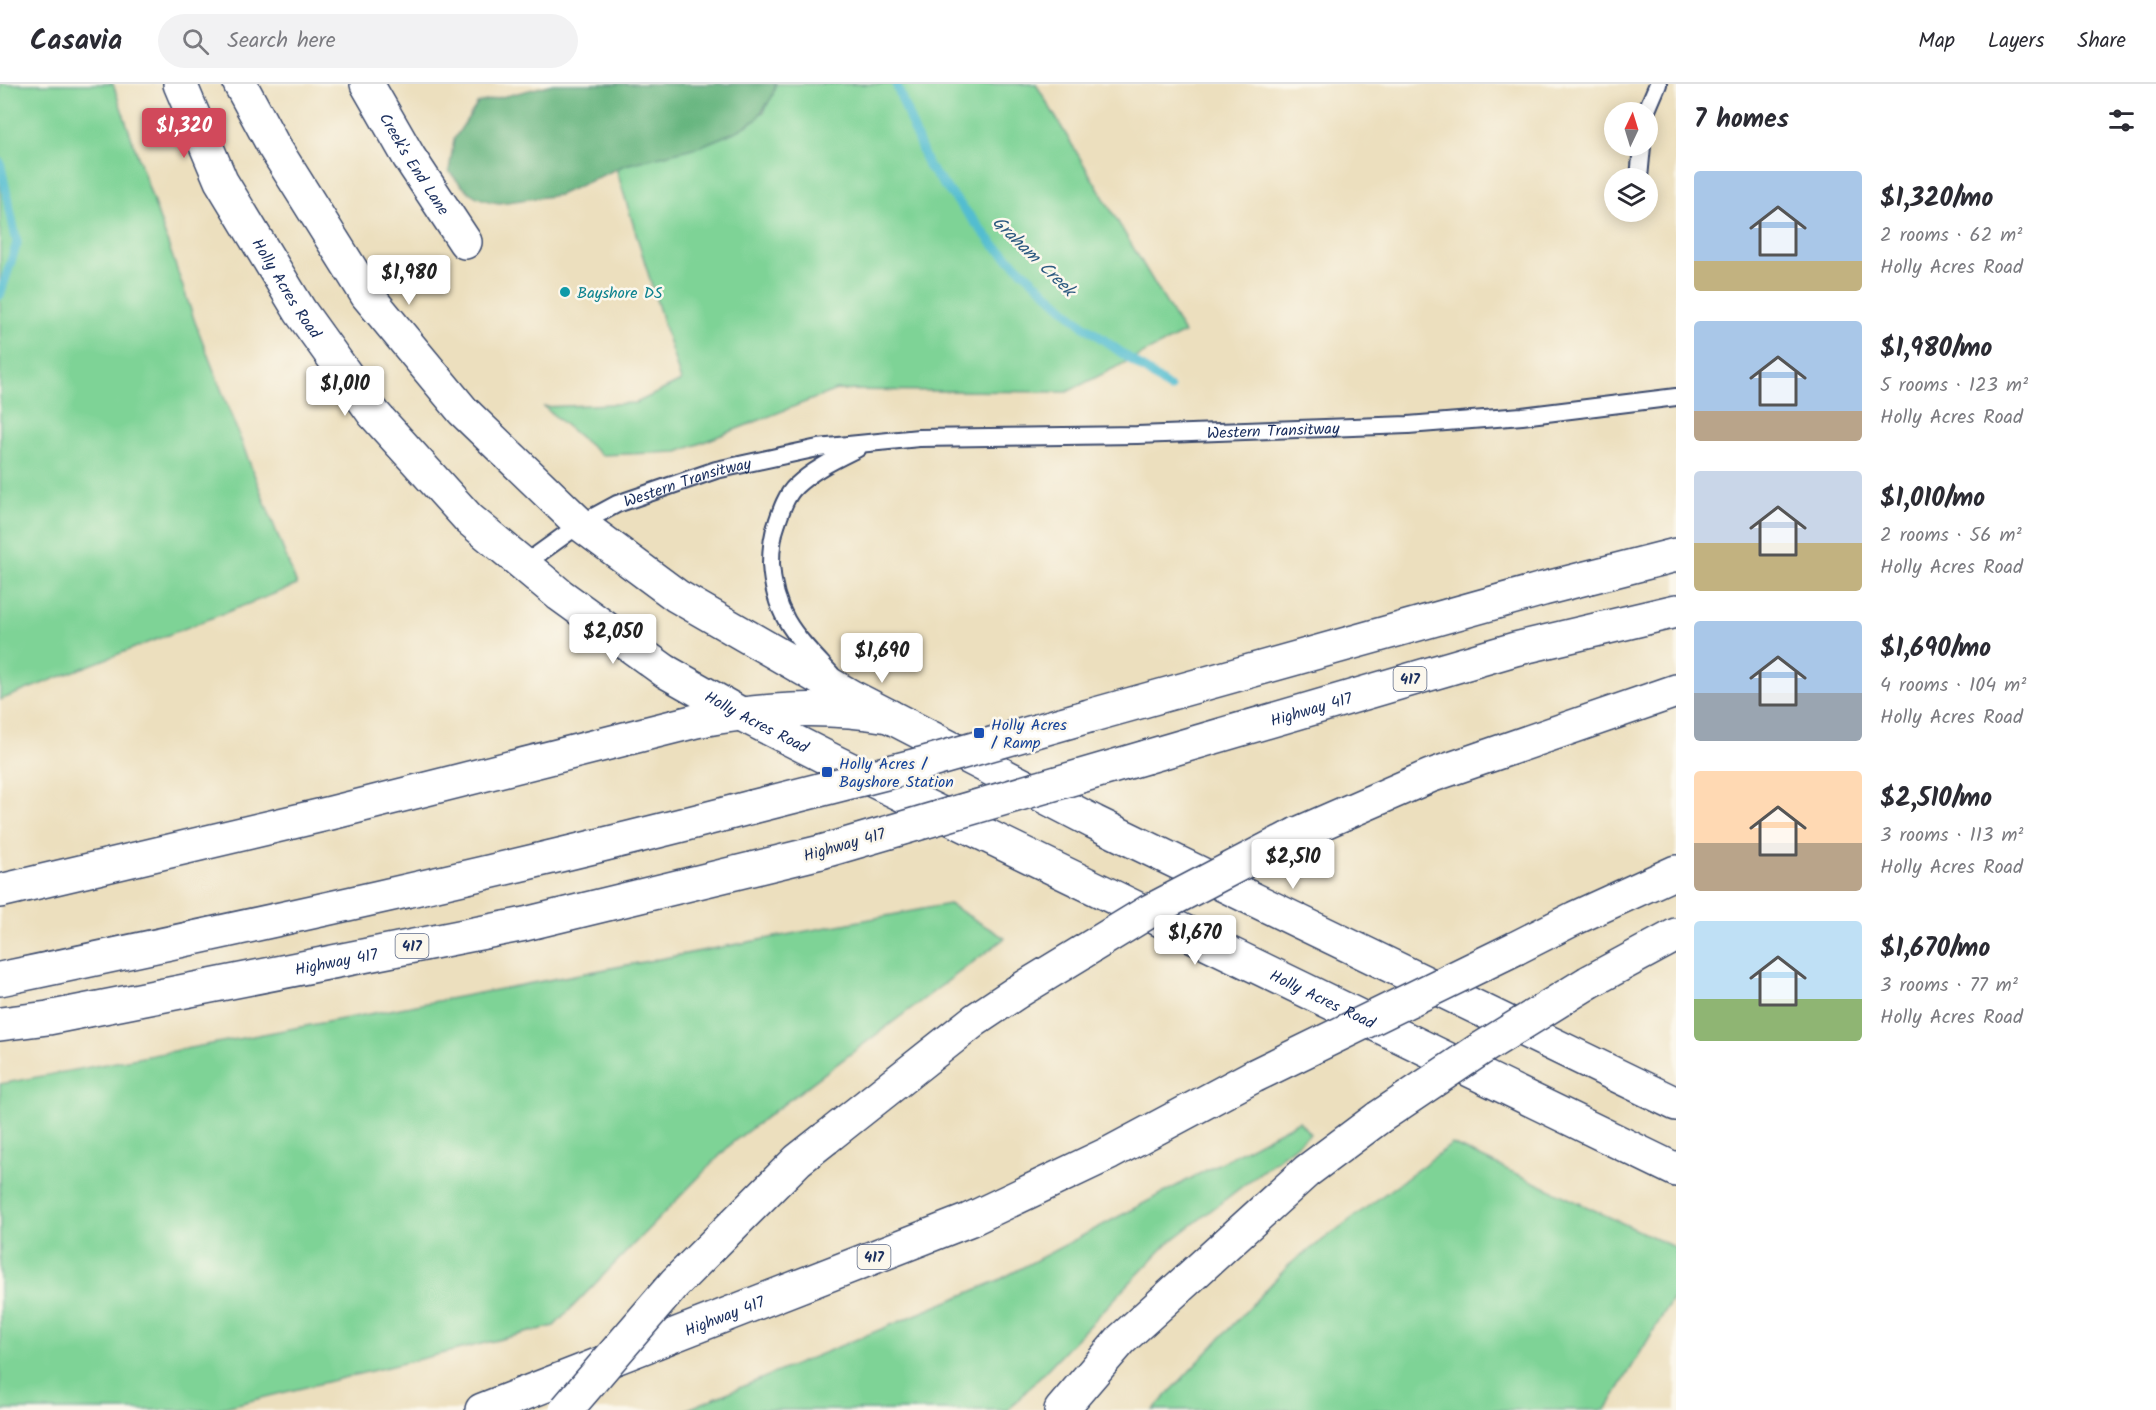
<!DOCTYPE html>
<meta charset="utf-8">
<style>
:root{--surface:#fff;--page:#f2f2f3;--text:#2b2b33;--muted:#7c7c81;--line:#e1e1e2;--accent:#d1495b}
body{margin:0;font-family:Kalam,sans-serif;background:var(--page);color:var(--text);height:100vh;display:flex;flex-direction:column;font-size:22px;white-space:nowrap}
*{box-sizing:border-box;margin:0}
p{font-size:20px;color:var(--muted)}
.icon{flex:none;width:33px;height:33px;fill:none;stroke:currentColor;stroke-width:2;stroke-linecap:round;stroke-linejoin:round}
.map{position:relative;flex:1;overflow:hidden}
.details{display:flex;flex-direction:column;background:var(--surface);width:480px}
.details>*{flex:none}
.needle{width:39px;rotate:4deg}
.controls{position:absolute;left:1604px;top:18px;display:grid;gap:12px}
.controls a{display:grid;place-items:center;width:54px;height:54px;border-radius:50%;background:var(--surface);box-shadow:0 3px 15px #0003;font-size:30px}
.price{position:absolute;translate:-50% -51px;padding:0 14px;border-radius:6px;background:#fff;color:#222;font-size:20px;line-height:39px;filter:drop-shadow(0 2px 3px #0008)}
.price::after{content:'';position:absolute;left:50%;top:36px;width:18px;height:14px;margin-left:-9px;background:inherit;clip-path:polygon(0 0,100% 0,50% 100%)}
.price.active{background:var(--accent);color:#fff}
ul{padding:0;list-style:none}
li{display:flex;align-items:center;gap:18px;height:150px;padding:0 18px}
li span{display:grid;place-items:center;flex:none;width:168px;height:120px;border-radius:6px;color:#555}
li>.icon{margin-inline-start:auto}
span .icon{width:72px;height:72px;fill:#fffc;stroke-width:1}
li b{font-size:26px}
h2{display:flex;justify-content:space-between;align-items:center;height:72px;padding:0 18px;font-size:26px}
header{display:flex;align-items:center;gap:36px;box-sizing:border-box;height:84px;padding:0 30px;background:var(--surface);border-bottom:2px solid var(--line)}
header strong{font-size:28px}
nav{display:flex;gap:33px;margin-inline-start:auto;font-size:21px}
.search{width:420px;height:54px;background:var(--page);display:flex;align-items:center;gap:15px;box-sizing:border-box;padding:0 21px;border-radius:33px;color:var(--muted);font-size:22px}
main{display:flex;flex:1;min-height:0}
.map>svg:first-child{display:block}
</style>
<header>
<strong>Casavia</strong>
<div class="search"><svg class="icon" aria-label="search" viewBox="0 0 24 24"><circle cx="10" cy="10" r="6"/><path d="M15 15l6 6"/></svg>Search here</div>
<nav><a>Map</a><a>Layers</a><a>Share</a></nav>
</header>
<main>
<div class="map">
<svg width="1676" height="1326" viewBox="0 0 1676 1326">
<rect width="100%" height="100%" fill="#fbf7ec"/>
<filter id="ink" filterUnits="userSpaceOnUse"><feTurbulence type="fractalNoise" baseFrequency=".0167" numOctaves="2"/><feDisplacementMap in="SourceGraphic" scale="12" xChannelSelector="R" yChannelSelector="G"/><feConvolveMatrix kernelMatrix="1 2 1 2 8 2 1 2 1" color-interpolation-filters="sRGB"/></filter>
<filter id="wash" filterUnits="userSpaceOnUse"><feTurbulence type="fractalNoise" baseFrequency=".008" numOctaves="4" result="noise"/><feDisplacementMap in="SourceGraphic" scale="24" xChannelSelector="R" yChannelSelector="G"/><feGaussianBlur stdDeviation="1.35" result="paint"/><feColorMatrix in="noise" values="0 0 0 0 0 0 0 0 0 0 0 0 0 0 0 0 0 1.4 0 .05"/><feComposite in="paint" operator="in"/></filter>
<g filter="url(#wash)">
<rect width="100%" height="100%" fill="#ecdfbe"/>
<path fill="#7ed396" stroke="#4c817a" stroke-width="1.5" d="M0 0H113L195 238 297 501 0 616Z
M775 0H1036L1184 249 1067 308 836 306 678 368 601 371 544 323 636 319 681 297 616 84 764 28 775 4Z
M949 820 1005 854 733 1058 554 1242 213 1326H0V1000Z
M1299 1037 1310 1050 1166 1161 1008 1326H686L997 1197Z
M1452 1060 1676 1164V1209L1606 1326H1153L1289 1181Z"/>
<path fill="#66b57f" stroke="#40726e" stroke-width="1.5" d="M553 0H776L772 13 756 36 739 46 701 62 625 81 559 111 499 119C474 116 464 106 449 87L454 55 478 19Z"/>
<g fill="none" stroke-linecap="round" stroke-linejoin="round">
<path stroke="#53bdd0" stroke-width="9" d="M896 0 928 82 994 161 1079 238 1170 304
M0 78 17 159 0 211"/>
</g>
</g>
<g filter="url(#ink)">
<g fill="none" stroke-linecap="round" stroke-linejoin="round">
<defs>
<g id="service">
<path d="M1646 28 1658 0"/>
<path d="M1639 94 1642 62"/>
<path id="s1" d="M523 481 580 440 617 420 716 386 818 364 919 354 1137 351 1408 341 1522 332 1676 313"/>
<path d="M831 590C797 553 774 533 771 480 771 466 772 452 777 439 781 427 786 411 796 402 814 385 836 375 858 364"/>
</g>
<g id="minor">
<path id="s2" d="M367 0 409 73 465 158"/>
</g>
<g id="secondary">
<path id="s3" d="M180 0 221 97 300 227 374 330 469 435 560 511 665 587 739 629 837 679 1676 1086"/>
<path d="M240 0 273 61 367 211 463 327 580 440 677 512 852 613 1094 738 1676 1020"/>
</g>
<g id="motorway">
<path d="M1089 632 1543 505 1676 471"/>
<path id="s4" d="M1146 673 1515 565 1676 527"/>
<path d="M1297 750 1430 692 1676 607"/>
<path d="M0 807 331 729 696 637C762 625 822 621 889 632"/>
<path d="M1516 864 1575 834 1676 788"/>
<path d="M0 895C252 842 503 788 752 723"/>
<path d="M1589 898 1676 851"/>
<path id="s5" d="M0 940 48 934 525 840 821 768"/>
<path d="M826 1054 975 936 1017 908"/>
<path id="s6" d="M482 1326 969 1136 1110 1069 1254 992"/>
<path d="M1061 1326 1121 1256 1307 1087 1378 1034"/>
</g>
</defs>
<use href="#service" stroke="#3a496c" stroke-width="20"/>
<use href="#minor" stroke="#3a496c" stroke-width="36"/>
<use href="#secondary" stroke="#3a496c" stroke-width="36"/>
<use href="#motorway" stroke="#3a496c" stroke-width="36"/>
<use href="#service" stroke="#fff" stroke-width="16"/>
<use href="#minor" stroke="#fff" stroke-width="33"/>
<use href="#secondary" stroke="#fff" stroke-width="33"/>
<use href="#motorway" stroke="#fff" stroke-width="33"/>
<defs>
<path id="motorway-bridge" d="M752 723 921 680 1089 632
M821 768 1146 673
M1017 908 1148 828 1297 750
M1254 992 1516 864
M1378 1034 1479 966 1589 898
M566 1326 675 1199 798 1076 826 1054"/>
</defs>
<use href="#motorway-bridge" stroke="#3a496c" stroke-width="36" stroke-linecap="butt"/>
<use href="#motorway-bridge" stroke="#fff" stroke-width="33"/>
</g>
</g>
<circle fill="#0f9aa8" stroke="#fbf7ec" stroke-width="2" cx="565" cy="208" r="6"/>
<g fill="#1a4fb4" stroke="#fbf7ec" stroke-width="2">
<rect x="973" y="643" width="12" height="12" rx="3"/>
<rect x="821" y="682" width="12" height="12" rx="3"/>
</g>
<g text-anchor="middle" stroke-width="5" stroke-linejoin="round" paint-order="stroke">
<g fill="#fbf7ec" stroke="#5e6b89" stroke-width="1.5">
<rect x="1393.5" y="583" width="33" height="24" rx="4.5"/>
<rect x="395.5" y="850" width="33" height="24" rx="4.5"/>
<rect x="857.5" y="1161" width="33" height="24" rx="4.5"/>
</g>
<g font-size="15" font-weight="bold" fill="#1b2f5e">
<text x="1410" y="600">417</text>
<text x="412" y="867">417</text>
<text x="874" y="1178">417</text>
</g>
<g font-size="16" fill="#1b2f5e" stroke="#fbf7ec">
<text dy="6" stroke="none"><textPath href="#s2" startOffset="93">Creek's End Lane</textPath></text>
<text dy="6" stroke="none"><textPath href="#s3" startOffset="231">Holly Acres Road</textPath></text>
<text dy="6" stroke="none"><textPath href="#s1" startOffset="777">Western Transitway</textPath></text>
<text dy="6" stroke="none"><textPath href="#s1" startOffset="186">Western Transitway</textPath></text>
<text dy="6" stroke="none"><textPath href="#s4" startOffset="172">Highway 417</textPath></text>
<text dy="6" stroke="none"><textPath href="#s3" startOffset="879">Holly Acres Road</textPath></text>
<text transform="translate(844 760) rotate(-16)" y="6">Highway 417</text>
<text dy="6" stroke="none"><textPath href="#s5" startOffset="342">Highway 417</textPath></text>
<text dy="6" stroke="none"><textPath href="#s3" startOffset="1509">Holly Acres Road</textPath></text>
<text dy="6" stroke="none"><textPath href="#s6" startOffset="260">Highway 417</textPath></text>
</g>
<g font-size="16" fill="#0d838f" stroke="#fbf7ec" text-anchor="start">
<text x="577" y="214">Bayshore DS</text>
</g>
<g font-size="16" fill="#164399" stroke="#fbf7ec" text-anchor="start">
<text x="991" y="646">Holly Acres<tspan x="991" dy="18">/ Ramp</tspan></text>
<text x="839" y="685">Holly Acres /<tspan x="839" dy="18">Bayshore Station</tspan></text>
</g>
<g font-size="18" font-style="italic" fill="#2c5a80" stroke="#fbf7ec">
<text transform="translate(1034 172) rotate(44)" y="6">Graham Creek</text>
</g>
</g>
</svg>
<div class="controls">
<a><svg class="needle" viewBox="-14 -14 28 28"><path d="M0-13l5 13h-10z" fill="#e53935"/><path d="M0 13l5-13h-10z" fill="#7c7c81"/></svg></a>
<a><svg class="icon" aria-label="layers" viewBox="0 0 24 24"><path d="M12 4l9 5-9 5-9-5zM3 14l9 5 9-5"/></svg></a>
</div>
<b class="price active" style="left:184px;top:75px">$1,320</b>
<b class="price" style="left:409px;top:222px">$1,980</b>
<b class="price" style="left:345px;top:333px">$1,010</b>
<b class="price" style="left:613px;top:581px">$2,050</b>
<b class="price" style="left:882px;top:600px">$1,690</b>
<b class="price" style="left:1293px;top:806px">$2,510</b>
<b class="price" style="left:1195px;top:882px">$1,670</b>
</div>
<section class="details">
<h2>7 homes<svg class="icon" aria-label="filters" viewBox="0 0 24 24"><path d="M4 7h16M4 17h16"/><circle cx="9" cy="7" r="2"/><circle cx="15" cy="17" r="2"/></svg></h2>
<ul>
<li><span style="background:linear-gradient(#a9c7e8 75%,#c2b280 0)"><svg class="icon" aria-label="home" viewBox="0 0 24 24"><path d="M3 11l9-7 9 7M6 9v11h12V9"/></svg></span><div><b>$1,320/mo</b><p>2 rooms · 62 m²</p><p>Holly Acres Road</p></div></li>
<li><span style="background:linear-gradient(#a9c7e8 75%,#b9a48a 0)"><svg class="icon" aria-label="home" viewBox="0 0 24 24"><path d="M3 11l9-7 9 7M6 9v11h12V9"/></svg></span><div><b>$1,980/mo</b><p>5 rooms · 123 m²</p><p>Holly Acres Road</p></div></li>
<li><span style="background:linear-gradient(#c9d6e8 60%,#c2b280 0)"><svg class="icon" aria-label="home" viewBox="0 0 24 24"><path d="M3 11l9-7 9 7M6 9v11h12V9"/></svg></span><div><b>$1,010/mo</b><p>2 rooms · 56 m²</p><p>Holly Acres Road</p></div></li>
<li><span style="background:linear-gradient(#a9c7e8 60%,#9aa5b1 0)"><svg class="icon" aria-label="home" viewBox="0 0 24 24"><path d="M3 11l9-7 9 7M6 9v11h12V9"/></svg></span><div><b>$1,690/mo</b><p>4 rooms · 104 m²</p><p>Holly Acres Road</p></div></li>
<li><span style="background:linear-gradient(#ffd9b3 60%,#b9a48a 0)"><svg class="icon" aria-label="home" viewBox="0 0 24 24"><path d="M3 11l9-7 9 7M6 9v11h12V9"/></svg></span><div><b>$2,510/mo</b><p>3 rooms · 113 m²</p><p>Holly Acres Road</p></div></li>
<li><span style="background:linear-gradient(#bfe0f5 65%,#8fb573 0)"><svg class="icon" aria-label="home" viewBox="0 0 24 24"><path d="M3 11l9-7 9 7M6 9v11h12V9"/></svg></span><div><b>$1,670/mo</b><p>3 rooms · 77 m²</p><p>Holly Acres Road</p></div></li>
</ul>
</section>
</main>
